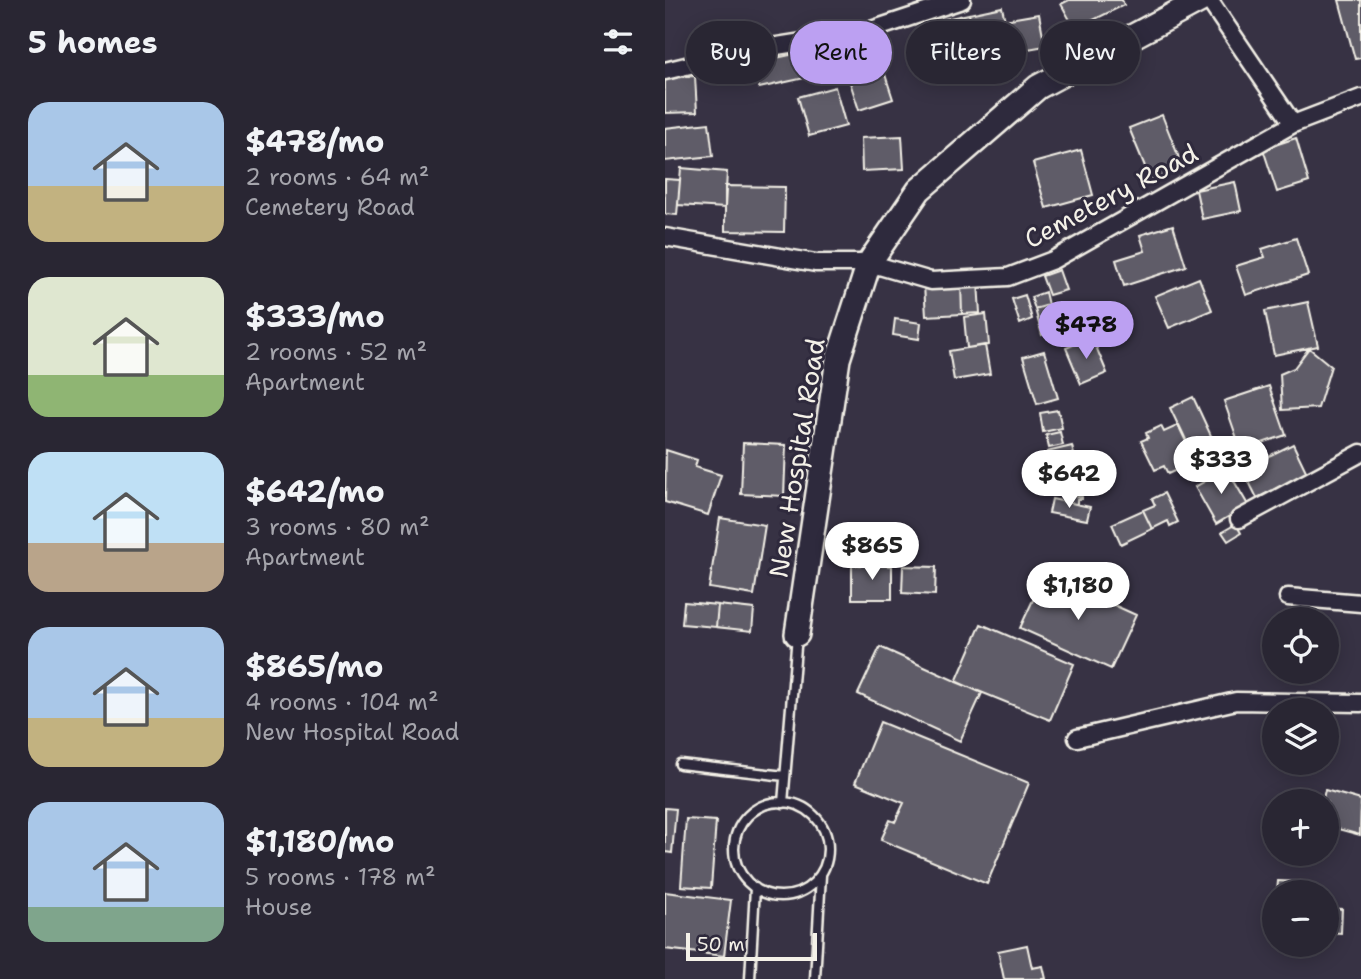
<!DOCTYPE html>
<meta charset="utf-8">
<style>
:root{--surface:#292633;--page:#35323f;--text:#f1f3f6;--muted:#a5a5ac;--line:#45434e;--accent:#bca0f2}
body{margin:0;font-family:"Shantell Sans",sans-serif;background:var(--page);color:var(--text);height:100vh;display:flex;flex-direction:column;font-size:26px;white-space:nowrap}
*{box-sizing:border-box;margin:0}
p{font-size:23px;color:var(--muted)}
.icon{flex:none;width:38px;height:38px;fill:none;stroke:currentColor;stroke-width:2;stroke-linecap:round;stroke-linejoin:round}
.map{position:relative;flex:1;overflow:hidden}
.details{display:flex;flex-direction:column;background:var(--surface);width:665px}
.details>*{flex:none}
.top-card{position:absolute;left:21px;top:21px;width:569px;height:63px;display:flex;gap:14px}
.controls{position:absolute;left:597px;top:607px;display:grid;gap:14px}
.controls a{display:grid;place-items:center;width:77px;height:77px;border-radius:50%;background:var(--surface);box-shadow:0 4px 18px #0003,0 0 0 2px var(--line);font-size:35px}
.scale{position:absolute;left:21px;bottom:18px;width:131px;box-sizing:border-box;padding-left:7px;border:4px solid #f4f1e8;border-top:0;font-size:19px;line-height:24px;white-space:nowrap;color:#f4f1e8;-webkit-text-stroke:5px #2f2a3d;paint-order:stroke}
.price{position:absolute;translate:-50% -60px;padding:0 16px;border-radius:24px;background:#fff;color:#222;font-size:23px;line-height:46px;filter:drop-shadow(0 2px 4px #0008)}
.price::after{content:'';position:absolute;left:50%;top:42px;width:21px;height:16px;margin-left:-10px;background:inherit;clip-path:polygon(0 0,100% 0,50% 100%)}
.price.active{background:var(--accent);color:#111}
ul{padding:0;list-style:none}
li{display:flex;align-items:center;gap:21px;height:175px;padding:0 28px}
li span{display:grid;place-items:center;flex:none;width:196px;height:140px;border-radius:21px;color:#555}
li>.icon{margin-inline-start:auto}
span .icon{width:84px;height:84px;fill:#fffc;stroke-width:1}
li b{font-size:30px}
h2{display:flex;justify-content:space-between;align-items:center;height:84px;padding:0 28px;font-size:30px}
.tag{padding:0 24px;border-radius:32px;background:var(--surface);box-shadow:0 4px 18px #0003,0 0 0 2px var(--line);font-size:24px;line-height:63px}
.tag.active{background:var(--accent);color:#111}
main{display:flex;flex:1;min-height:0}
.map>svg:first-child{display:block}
</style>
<main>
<section class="details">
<h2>5 homes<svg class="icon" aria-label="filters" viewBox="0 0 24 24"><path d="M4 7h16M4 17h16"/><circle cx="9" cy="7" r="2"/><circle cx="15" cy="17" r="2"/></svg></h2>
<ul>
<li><span style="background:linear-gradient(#a9c7e8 60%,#c2b280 0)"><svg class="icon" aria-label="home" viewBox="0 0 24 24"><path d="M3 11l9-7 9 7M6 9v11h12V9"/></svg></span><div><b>$478/mo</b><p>2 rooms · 64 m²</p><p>Cemetery Road</p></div></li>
<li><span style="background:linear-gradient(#dfe7d0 70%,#8fb573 0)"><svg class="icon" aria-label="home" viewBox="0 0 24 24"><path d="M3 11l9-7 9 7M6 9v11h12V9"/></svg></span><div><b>$333/mo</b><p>2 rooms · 52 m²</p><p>Apartment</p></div></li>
<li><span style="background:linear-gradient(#bfe0f5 65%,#b9a48a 0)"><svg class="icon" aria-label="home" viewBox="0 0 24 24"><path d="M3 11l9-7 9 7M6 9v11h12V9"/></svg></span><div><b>$642/mo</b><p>3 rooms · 80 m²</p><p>Apartment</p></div></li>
<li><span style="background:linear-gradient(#a9c7e8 65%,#c2b280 0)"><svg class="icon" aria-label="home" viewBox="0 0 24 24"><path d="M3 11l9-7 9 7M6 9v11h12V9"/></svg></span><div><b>$865/mo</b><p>4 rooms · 104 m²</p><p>New Hospital Road</p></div></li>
<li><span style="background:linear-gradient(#a9c7e8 75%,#7fa58c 0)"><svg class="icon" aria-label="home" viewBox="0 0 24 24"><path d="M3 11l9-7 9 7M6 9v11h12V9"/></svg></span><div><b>$1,180/mo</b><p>5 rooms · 178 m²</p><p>House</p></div></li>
</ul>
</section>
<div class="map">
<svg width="696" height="979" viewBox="0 0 696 979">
<rect width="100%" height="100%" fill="#373244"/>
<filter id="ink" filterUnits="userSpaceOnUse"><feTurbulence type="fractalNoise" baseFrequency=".0143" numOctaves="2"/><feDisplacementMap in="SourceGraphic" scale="14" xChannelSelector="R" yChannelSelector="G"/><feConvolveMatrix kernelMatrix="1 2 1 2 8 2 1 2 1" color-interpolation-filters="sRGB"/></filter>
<g filter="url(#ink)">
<path fill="#5f5c67" stroke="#f4f1e8" stroke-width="2" d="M404 0H457L459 5 410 29 396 4Z
M674 0H696V58L690 59Z
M337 7 348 58 316 65 304 14Z
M304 14 314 60 285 66 275 20Z
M374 14 380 46 346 52 339 20Z
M139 52 144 77 94 88 88 63Z
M214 56 228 99 194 110 180 67Z
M30 76 32 112 0 113V77Z
M170 87 181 126 144 136 133 97Z
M497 115 518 168 486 181 464 128Z
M44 123 48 156 0 161V128Z
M237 136 239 169 197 171 196 138Z
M631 138 644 182 612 192 598 149Z
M416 150 428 195 381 208 368 163Z
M16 168 62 172 60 208 13 205Z
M0 179 15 180 12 215 0 214Z
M570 182 576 211 537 219 531 190Z
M60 186 120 187 119 232 60 231Z
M508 225 521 266 459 286 451 260 480 251 475 235Z
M631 238 643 275 581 295 571 266 600 257 597 249Z
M394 270 401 290 384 295 377 276Z
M534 278 547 310 504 328 490 296Z
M313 282 315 313 297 314 296 283Z
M296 283 297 314 261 316 259 285Z
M380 292 383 305 370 309 366 297Z
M360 295 367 319 355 324 347 299Z
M643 302 653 346 609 355 600 311Z
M383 305 392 330 377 335 370 309Z
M413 309 420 330 398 337 391 316Z
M321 314 324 345 302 348 299 317Z
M230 319 256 323 254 339 228 335Z
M427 337 442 373 416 384 401 348Z
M320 345 325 374 289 380 284 351Z
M644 348 666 366 653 408 617 410 615 374 629 368Z
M379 351 393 398 372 404 358 357Z
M604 386 621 435 576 450 559 401Z
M528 397 548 440 525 450 505 408Z
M393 410 397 428 378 432 375 413Z
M514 425 531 461 503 474 499 466 490 470 476 441 483 438 481 433 496 426 499 432Z
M395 432 398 445 384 448 381 435Z
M78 443 121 445 119 496 76 494Z
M628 444 642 473 592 498 573 460 593 450 598 459Z
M407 446 414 476 389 482 382 452Z
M1 450 32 460 30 467 56 475 43 515 0 502Z
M562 469 583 505 551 524 530 487Z
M499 493 513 522 505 526 503 521 487 529 478 510 490 505 487 499Z
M400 495 417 497V499H412V504L399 502Z
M387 499 425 507 422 520 384 513Z
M478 510 487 529 456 544 447 524Z
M55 518 100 525 89 595 44 588Z
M571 524 576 533 563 541 557 532Z
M187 565 227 566V599H187Z
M238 566 271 567 270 595 237 593Z
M380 574 471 615 446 669 355 628Z
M19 602 53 605 51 627 17 624Z
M53 605 89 609 87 631 51 627Z
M316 624 409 664 385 720 291 682Z
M215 647 317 693 295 741 193 694Z
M215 722 364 783 322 884 216 840 225 820 230 822 239 803 190 783Z
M660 790 696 800 695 835 662 826V802H657Z
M0 808 11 809 7 853 0 852Z
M21 819 51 821 46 888 16 886Z
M613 881 634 882V892H612Z
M0 892 66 900 59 956 0 949Z
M662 908 677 909 676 933 662 932Z
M362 945 367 968 378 966 381 979H339L333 951Z"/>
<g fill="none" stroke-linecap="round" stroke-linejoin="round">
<defs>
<path id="service" d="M15 764 120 776
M69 849a47 47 0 1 1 94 0a47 47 0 1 1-94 0Z
M118 803 132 635
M85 979 90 888
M150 979 156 875"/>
<path id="minor" d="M544 0 628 124
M0 71 87 50 200 32 297 0
M0 237 151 263H204L266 281 343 277 388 260 628 124 696 98
M574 519 696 453
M623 597 696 603
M412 738 571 701 696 703"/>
<path id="secondary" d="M132 634 173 359 204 263 254 190 373 87 536 0"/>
</defs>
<use href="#service" stroke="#f4f1e8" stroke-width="13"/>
<use href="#minor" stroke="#f4f1e8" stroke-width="21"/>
<use href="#secondary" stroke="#f4f1e8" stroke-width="28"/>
<use href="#service" stroke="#2f2a3d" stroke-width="8"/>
<use href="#minor" stroke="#2f2a3d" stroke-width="16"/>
<use href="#secondary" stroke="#2f2a3d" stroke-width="23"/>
</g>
</g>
<g text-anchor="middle" stroke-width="6" stroke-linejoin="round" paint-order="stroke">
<g font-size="26" fill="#f4f1e8" stroke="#2f2a3d">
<text transform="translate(446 196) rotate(-28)" y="9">Cemetery Road</text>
<text transform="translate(132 458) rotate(-81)" y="9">New Hospital Road</text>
</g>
</g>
</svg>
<div class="controls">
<a><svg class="icon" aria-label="locate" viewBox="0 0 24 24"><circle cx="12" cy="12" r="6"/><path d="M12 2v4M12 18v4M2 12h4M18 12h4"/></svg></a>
<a><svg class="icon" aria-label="layers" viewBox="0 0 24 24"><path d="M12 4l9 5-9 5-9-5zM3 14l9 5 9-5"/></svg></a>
<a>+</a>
<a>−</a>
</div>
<div class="scale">50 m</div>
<b class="price active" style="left:421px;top:361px">$478</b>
<b class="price" style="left:556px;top:496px">$333</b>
<b class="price" style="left:404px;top:510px">$642</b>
<b class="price" style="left:207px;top:582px">$865</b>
<b class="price" style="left:413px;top:622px">$1,180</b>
<div class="top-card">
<a class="tag">Buy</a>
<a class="tag active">Rent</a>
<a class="tag">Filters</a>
<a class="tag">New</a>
</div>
</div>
</main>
